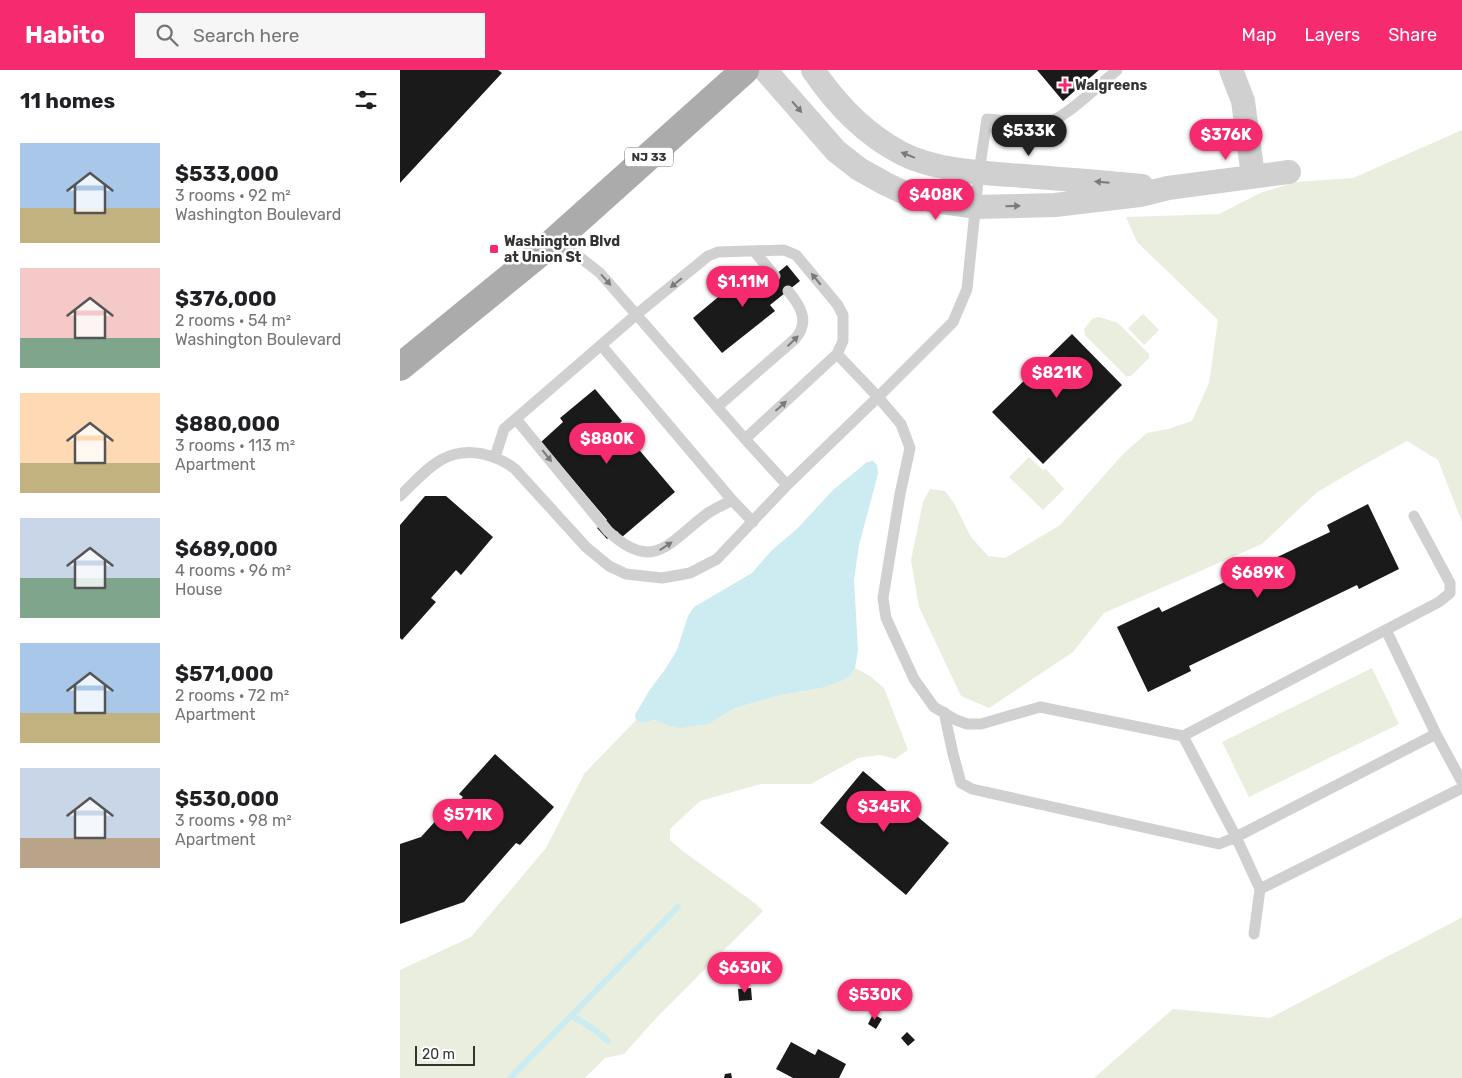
<!DOCTYPE html>
<meta charset="utf-8">
<style>
:root{--surface:#fff;--page:#f6f6f6;--text:#202124;--muted:#757577;--accent:#f52a6f}
body{margin:0;font-family:Rubik,sans-serif;background:var(--page);color:var(--text);height:100vh;display:flex;flex-direction:column;font-size:19px;white-space:nowrap}
*{box-sizing:border-box;margin:0}
p{font-size:16px;color:var(--muted)}
.icon{flex:none;width:28px;height:28px;fill:none;stroke:currentColor;stroke-width:2;stroke-linecap:round;stroke-linejoin:round}
.map{position:relative;flex:1;overflow:hidden}
.side{display:flex;flex-direction:column;background:var(--surface);width:400px}
.side>*{flex:none}
.scale{position:absolute;left:15px;bottom:12px;width:60px;box-sizing:border-box;padding-left:5px;border:2px solid #333;border-top:0;font-size:14px;line-height:18px;white-space:nowrap;color:#333;-webkit-text-stroke:4px #fff;paint-order:stroke}
.price{position:absolute;translate:-50% -42px;padding:0 11px;border-radius:18px;background:var(--accent);color:#fff;font-size:16px;line-height:32px;filter:drop-shadow(0 1px 2px #0008)}
.price::after{content:'';position:absolute;left:50%;top:30px;width:15px;height:11px;margin-left:-8px;background:inherit;clip-path:polygon(0 0,100% 0,50% 100%)}
.price.selected{background:#222;color:#fff}
ul{padding:0;list-style:none}
li{display:flex;align-items:center;gap:15px;height:125px;padding:0 20px}
li span{display:grid;place-items:center;flex:none;width:140px;height:100px;border-radius:0px;color:#555}
li>.icon{margin-inline-start:auto}
span .icon{width:60px;height:60px;fill:#fffc;stroke-width:1}
li b{font-size:21px}
h2{display:flex;justify-content:space-between;align-items:center;height:60px;padding:0 20px;font-size:21px}
header{display:flex;align-items:center;gap:30px;box-sizing:border-box;height:70px;padding:0 25px;background:var(--accent);color:#fff}
header strong{font-size:24px}
nav{display:flex;gap:28px;margin-inline-start:auto;font-size:18px}
.search{width:350px;height:45px;background:var(--page);display:flex;align-items:center;gap:12px;box-sizing:border-box;padding:0 18px;border-radius:0px;color:var(--muted);font-size:19px}
main{display:flex;flex:1;min-height:0}
.map>svg:first-child{display:block}
</style>
<header>
<strong>Habito</strong>
<div class="search"><svg class="icon" aria-label="search" viewBox="0 0 24 24"><circle cx="10" cy="10" r="6"/><path d="M15 15l6 6"/></svg>Search here</div>
<nav><a>Map</a><a>Layers</a><a>Share</a></nav>
</header>
<main>
<section class="side">
<h2>11 homes<svg class="icon" aria-label="filters" viewBox="0 0 24 24"><path d="M4 7h16M4 17h16"/><circle cx="9" cy="7" r="2"/><circle cx="15" cy="17" r="2"/></svg></h2>
<ul>
<li><span style="background:linear-gradient(#a9c7e8 65%,#c2b280 0)"><svg class="icon" aria-label="home" viewBox="0 0 24 24"><path d="M3 11l9-7 9 7M6 9v11h12V9"/></svg></span><div><b>$533,000</b><p>3 rooms · 92 m²</p><p>Washington Boulevard</p></div></li>
<li><span style="background:linear-gradient(#f6c9c9 70%,#7fa58c 0)"><svg class="icon" aria-label="home" viewBox="0 0 24 24"><path d="M3 11l9-7 9 7M6 9v11h12V9"/></svg></span><div><b>$376,000</b><p>2 rooms · 54 m²</p><p>Washington Boulevard</p></div></li>
<li><span style="background:linear-gradient(#ffd9b3 70%,#c2b280 0)"><svg class="icon" aria-label="home" viewBox="0 0 24 24"><path d="M3 11l9-7 9 7M6 9v11h12V9"/></svg></span><div><b>$880,000</b><p>3 rooms · 113 m²</p><p>Apartment</p></div></li>
<li><span style="background:linear-gradient(#c9d6e8 60%,#7fa58c 0)"><svg class="icon" aria-label="home" viewBox="0 0 24 24"><path d="M3 11l9-7 9 7M6 9v11h12V9"/></svg></span><div><b>$689,000</b><p>4 rooms · 96 m²</p><p>House</p></div></li>
<li><span style="background:linear-gradient(#a9c7e8 70%,#c2b280 0)"><svg class="icon" aria-label="home" viewBox="0 0 24 24"><path d="M3 11l9-7 9 7M6 9v11h12V9"/></svg></span><div><b>$571,000</b><p>2 rooms · 72 m²</p><p>Apartment</p></div></li>
<li><span style="background:linear-gradient(#c9d6e8 70%,#b9a48a 0)"><svg class="icon" aria-label="home" viewBox="0 0 24 24"><path d="M3 11l9-7 9 7M6 9v11h12V9"/></svg></span><div><b>$530,000</b><p>3 rooms · 98 m²</p><p>Apartment</p></div></li>
</ul>
</section>
<div class="map">
<svg width="1062" height="1008" viewBox="0 0 1062 1008">
<rect width="100%" height="100%" fill="#fff"/>
<path fill="#eaeede" d="M1062 60V452L1038 390 1007 371 958 398 916 423 862 474 704 543 673 582 589 638 561 626 519 537 511 490 523 432 530 419 545 421 554 433 571 467 588 486 605 488 660 455 724 383 747 363 768 359 792 351 809 313 818 250 737 172 726 147 819 144 860 123 896 112 953 108Z
M743 244 759 260 744 275 728 258Z
M699 247 718 253 749 284V288L731 306H726L685 265 684 259 693 248Z
M629 387 643 400 646 399 664 419 643 440 609 407Z
M455 598 470 606 484 618 508 680 495 689 480 685 458 688 411 714H361L300 731 270 759V770L284 782 356 834 363 841 257 947 224 984 205 988 185 1008H0V900L71 867 146 778 184 704 236 650 242 653 255 650 266 655 307 654 335 638 381 625 422 618 450 606Z
M972 598 999 654 849 727 822 672Z
M1062 846V1008H694L773 939 870 948 1059 849Z"/>
<path fill="#ccecf1" d="M473 391 477 395 478 404 459 475 454 510 458 580 455 598 450 606 441 611 422 618 381 625 335 638 308 654 280 658 266 655 255 650 242 653 236 650 235 645 249 621 266 598 277 580 288 546 294 537 352 503 372 480 397 459 433 420 467 392Z"/>
<g fill="none" stroke-linecap="round" stroke-linejoin="round">
<path stroke="#ccecf1" stroke-width="6" d="M171 946C186 953 196 960 208 971
M110 1008 278 837"/>
</g>
<path fill="#1a1a1a" d="M0 0H98L102 3 0 113Z
M637 0H699L663 31Z
M387 195 400 211 370 235 375 241 322 283 293 248 346 204 358 219Z
M672 264 722 315 643 394 592 342Z
M195 319 222 351 218 355 275 422 222 467 217 461 207 469 197 458 207 450 141 372 163 352 160 348Z
M25 426H46L93 467 61 505 56 500 31 528 36 532 2 570 0 568V455Z
M968 434 999 499 959 519 957 515 789 596 791 601 748 622 717 557 759 537 762 542 930 462 927 455Z
M95 684 154 737 120 775 116 773 64 832 0 854V774L21 767 40 746 43 749 63 727 59 724Z
M463 701 549 773 506 825 420 753Z
M351 918 352 930 339 931 338 919Z
M473 944 482 949 476 959 468 954Z
M507 962 515 970 508 976 501 968Z
M391 972 415 985 418 979 446 994 439 1008H393L376 999Z
M331 1003 332 1008H324L325 1004Z"/>
<g fill="none" stroke-linecap="round" stroke-linejoin="round">
<path stroke="#d0d0d0" stroke-width="11" d="M153 174 177 185 200 203 345 369 387 415
M354 181 375 206
M201 275 332 430 353 452
M437 284 478 327 501 354 510 378 500 424 483 528 486 548 514 609 534 637 556 650 567 654H581L640 637 783 666 1039 532 1050 523V513L1014 446
M317 337 395 269C410 252 401 236 388 221
M116 349 208 461C254 504 269 472 308 443 315 438 324 435 332 430
M95 387 104 359 237 244 308 186 318 182 384 180 396 185 437 234 443 245V271L437 284 345 369
M0 426C26 401 44 376 83 384 96 387 105 391 115 399L186 477 209 496 226 504 262 508 290 503 317 489 387 415 478 327 553 252 567 219 579 102 587 49C604 50 632 56 649 52 665 48 703 12 717 0
M986 560 1036 664 1062 712
M544 642 553 684 561 713 572 719 819 774 836 767 1036 664
M783 666 836 767 860 819 854 864
M860 819 1062 718"/>
<path stroke="#d0d0d0" stroke-width="24" d="M365 0 436 81 459 99 486 114 507 124 534 131 575 137 655 135 740 125 768 118 889 102
M413 0C436 34 465 64 501 83 535 101 586 103 624 106 663 109 702 112 742 116
M831 0 843 31 853 106"/>
<path stroke="#ababab" stroke-width="28" d="M0 297 151 174 345 0"/>
</g>
<defs><path id="oneway-solid" d="M-6-.8H1V-3.2L6.5 0L1 3.2V.8H-6Z" transform="scale(1.25)"/></defs>
<g fill="#7a7a7a">
<use href="#oneway-solid" transform="translate(397 37) rotate(49)"/>
<use href="#oneway-solid" transform="translate(508 85) rotate(-158)"/>
<use href="#oneway-solid" transform="translate(702 112) rotate(-175)"/>
<use href="#oneway-solid" transform="translate(613 136) rotate(-1)"/>
<use href="#oneway-solid" transform="translate(416 209) rotate(-130)"/>
<use href="#oneway-solid" transform="translate(206 210) rotate(48)"/>
<use href="#oneway-solid" transform="translate(276 213) rotate(141)"/>
<use href="#oneway-solid" transform="translate(393 271) rotate(-44)"/>
<use href="#oneway-solid" transform="translate(381 336) rotate(-42)"/>
<use href="#oneway-solid" transform="translate(147 386) rotate(51)"/>
<use href="#oneway-solid" transform="translate(266 476) rotate(-33)"/>
</g>
<g fill="#f52a6f" stroke="#fff" stroke-width="2">
<path d="M662.5 7.5h5v5h5v5h-5v5h-5v-5h-5v-5h5z"/>
<rect x="89" y="174" width="10" height="10" rx="2.5"/>
</g>
<g text-anchor="middle" stroke-width="5" stroke-linejoin="round" paint-order="stroke">
<rect fill="#fff" stroke="#707070" stroke-width="1" x="225" y="77.5" width="48" height="19" rx="4"/>
<g font-size="12" font-weight="bold" fill="#333">
<text x="249" y="91">NJ 33</text>
</g>
<g font-size="14" font-weight="bold" fill="#333" stroke="#fff" text-anchor="start">
<text x="675" y="20">Walgreens</text>
<text x="104" y="176">Washington Blvd<tspan x="104" dy="16">at Union St</tspan></text>
</g>
</g>
</svg>
<div class="scale">20 m</div>
<b class="price selected" style="left:629px;top:87px">$533K</b>
<b class="price" style="left:826px;top:91px">$376K</b>
<b class="price" style="left:536px;top:151px">$408K</b>
<b class="price" style="left:343px;top:238px">$1.11M</b>
<b class="price" style="left:657px;top:329px">$821K</b>
<b class="price" style="left:207px;top:395px">$880K</b>
<b class="price" style="left:858px;top:529px">$689K</b>
<b class="price" style="left:484px;top:763px">$345K</b>
<b class="price" style="left:68px;top:771px">$571K</b>
<b class="price" style="left:345px;top:924px">$630K</b>
<b class="price" style="left:475px;top:951px">$530K</b>
</div>
</main>
